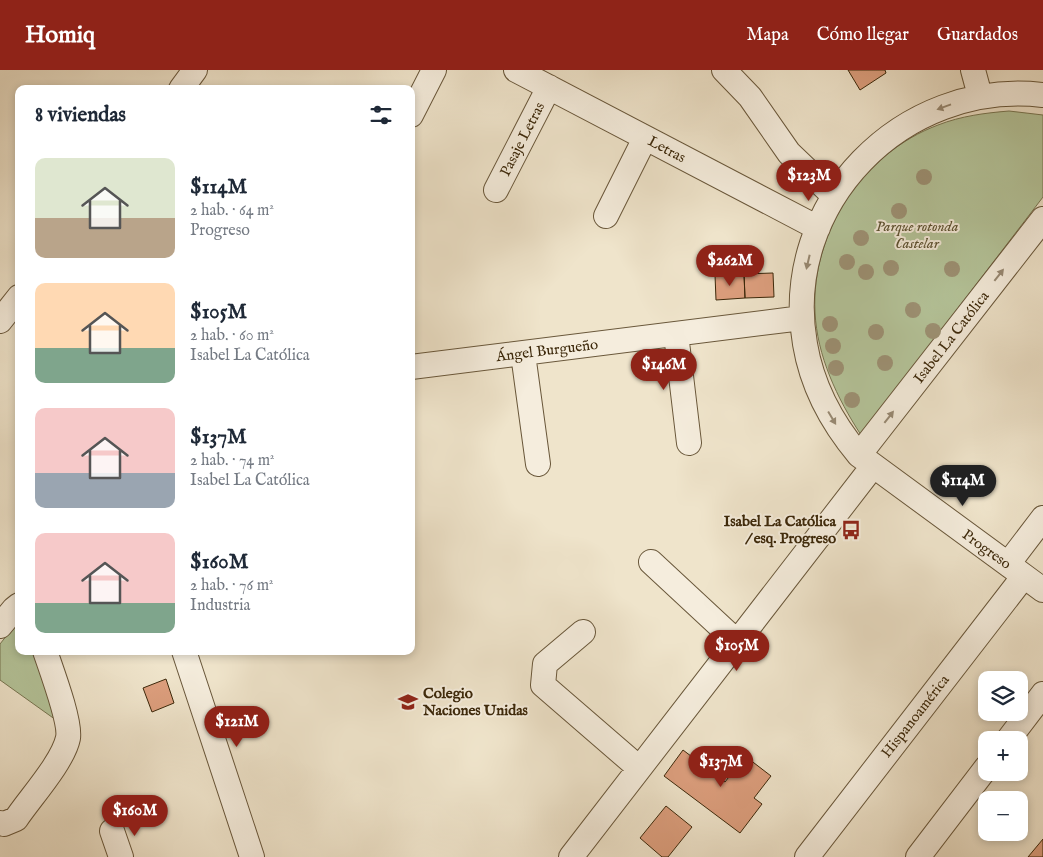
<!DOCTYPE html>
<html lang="es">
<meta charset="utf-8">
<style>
:root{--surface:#fff;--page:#f6f6f7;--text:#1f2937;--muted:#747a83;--accent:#8f2418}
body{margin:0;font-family:"IM FELL English",serif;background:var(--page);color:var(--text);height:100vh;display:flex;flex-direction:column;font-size:19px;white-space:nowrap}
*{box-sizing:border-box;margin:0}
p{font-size:16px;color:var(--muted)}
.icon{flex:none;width:28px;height:28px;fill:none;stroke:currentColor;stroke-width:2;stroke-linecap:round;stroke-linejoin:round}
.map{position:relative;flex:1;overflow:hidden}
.details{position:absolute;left:15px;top:15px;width:400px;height:570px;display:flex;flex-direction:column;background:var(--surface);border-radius:10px;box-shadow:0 2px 8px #0003}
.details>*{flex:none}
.buttons{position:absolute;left:978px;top:601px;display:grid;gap:10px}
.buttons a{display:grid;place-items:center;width:50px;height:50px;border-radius:10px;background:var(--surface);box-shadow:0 2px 8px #0003;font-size:25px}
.price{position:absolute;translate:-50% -42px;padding:0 11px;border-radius:18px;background:var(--accent);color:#fff;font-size:16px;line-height:32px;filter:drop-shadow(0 1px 2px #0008)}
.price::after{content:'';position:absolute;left:50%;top:30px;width:15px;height:11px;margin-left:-8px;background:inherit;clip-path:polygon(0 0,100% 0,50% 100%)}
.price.active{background:#222;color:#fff}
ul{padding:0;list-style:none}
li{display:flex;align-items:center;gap:15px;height:125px;padding:0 20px}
li span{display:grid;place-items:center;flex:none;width:140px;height:100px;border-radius:10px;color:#555}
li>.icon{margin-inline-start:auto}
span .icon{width:60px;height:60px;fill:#fffc;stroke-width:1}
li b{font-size:21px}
h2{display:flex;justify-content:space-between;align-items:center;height:60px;padding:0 20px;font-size:21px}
header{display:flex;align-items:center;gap:30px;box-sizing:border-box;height:70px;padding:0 25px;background:var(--accent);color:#fff}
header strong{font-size:24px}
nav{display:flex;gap:28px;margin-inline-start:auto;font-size:18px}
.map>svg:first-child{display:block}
</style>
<header>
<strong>Homiq</strong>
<nav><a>Mapa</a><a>Cómo llegar</a><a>Guardados</a></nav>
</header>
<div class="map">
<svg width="1043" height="787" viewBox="0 0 1043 787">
<rect width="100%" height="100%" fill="#efe4cb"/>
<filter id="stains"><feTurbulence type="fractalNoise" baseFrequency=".004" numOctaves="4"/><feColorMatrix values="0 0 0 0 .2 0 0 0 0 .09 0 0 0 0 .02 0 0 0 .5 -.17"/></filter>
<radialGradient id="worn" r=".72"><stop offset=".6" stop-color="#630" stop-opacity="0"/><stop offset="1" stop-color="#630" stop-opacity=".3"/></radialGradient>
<path fill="#b5c59b" stroke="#787652" d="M1009 41 1043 45V127L861 365C837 328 817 286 815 242 811 162 863 83 938 55 961 46 985 43 1009 41Z
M19 550V581H34L56 650 0 610V574Z"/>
<path fill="#dc9e7d" stroke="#3c280a" d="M848 0H885L886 3 860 20Z
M773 203 774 227 745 228 744 204Z
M744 204 745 228 716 230 715 205Z
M166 609 174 633 152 642 143 618Z
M683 680 725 712 745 686 771 706 754 728 762 734 740 763 664 706Z
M666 736 692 757 668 787H662L640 768Z
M1043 769V787H1028Z"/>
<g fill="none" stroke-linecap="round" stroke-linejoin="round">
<defs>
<path id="minor" d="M516 0 818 158
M724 0 750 27 789 83 834 126
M973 0 980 26
M181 19 195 0
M1043 25C903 9 780 133 805 274 812 316 832 353 859 385L1043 520
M411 45 434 0
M496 120 549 17
M606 146 645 68
M0 251 19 227
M676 264 689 373
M523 284 538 394
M411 297 802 248
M859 385 1043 149
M651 492 736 571
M1008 494 1043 448
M0 556 14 539 19 535
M583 562 545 594 543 615 639 698
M184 581 252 787
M1008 670 1043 624
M0 753 4 754 16 749C30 728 63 692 68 668 71 652 51 599 45 581
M112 761 121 787
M571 787 873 396
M807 787 1024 506
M918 787 986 698"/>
</defs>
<use href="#minor" stroke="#69573a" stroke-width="26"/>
<use href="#minor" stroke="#f5eddd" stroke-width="24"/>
</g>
<g fill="#9d9275">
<circle cx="924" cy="107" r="8"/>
<circle cx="899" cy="141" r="8"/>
<circle cx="861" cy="168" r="8"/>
<circle cx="847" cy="192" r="8"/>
<circle cx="891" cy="198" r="8"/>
<circle cx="952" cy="199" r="8"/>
<circle cx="866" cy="202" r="8"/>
<circle cx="913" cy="240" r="8"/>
<circle cx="830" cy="254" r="8"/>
<circle cx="933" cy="261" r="8"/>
<circle cx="876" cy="262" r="8"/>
<circle cx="833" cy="276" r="8"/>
<circle cx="885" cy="293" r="8"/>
<circle cx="836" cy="298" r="8"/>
<circle cx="852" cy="330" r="8"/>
</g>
<defs><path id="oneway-solid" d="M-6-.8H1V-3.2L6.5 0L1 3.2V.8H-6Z" transform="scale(1.25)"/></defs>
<g fill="#988a74">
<use href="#oneway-solid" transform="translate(944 37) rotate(160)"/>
<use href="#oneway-solid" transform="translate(808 192) rotate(103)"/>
<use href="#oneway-solid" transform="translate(999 205) rotate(-52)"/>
<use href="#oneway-solid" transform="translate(889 347) rotate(-52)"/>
<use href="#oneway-solid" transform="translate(832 348) rotate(59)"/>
</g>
<defs>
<symbol id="bus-bare" viewBox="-9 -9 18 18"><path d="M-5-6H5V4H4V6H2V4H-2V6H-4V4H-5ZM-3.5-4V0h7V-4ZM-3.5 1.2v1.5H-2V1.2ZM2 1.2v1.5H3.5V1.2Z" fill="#8f2418" stroke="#f5eddd" stroke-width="2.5" paint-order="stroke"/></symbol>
<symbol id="school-bare" viewBox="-9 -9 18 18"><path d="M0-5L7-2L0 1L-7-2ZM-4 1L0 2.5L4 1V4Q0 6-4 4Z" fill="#8f2418" stroke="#f5eddd" stroke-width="2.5" paint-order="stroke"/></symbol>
</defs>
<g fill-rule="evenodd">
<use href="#bus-bare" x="837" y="446" width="28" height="28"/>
<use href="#school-bare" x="394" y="618" width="28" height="28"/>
</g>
<g text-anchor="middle" stroke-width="4" stroke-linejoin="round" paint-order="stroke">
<g font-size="15" fill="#3c280a" stroke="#f5eddd">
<text transform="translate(522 69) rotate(-63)" y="5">Pasaje Letras</text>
<text transform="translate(667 79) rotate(28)" y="5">Letras</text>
<text transform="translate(951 267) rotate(-52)" y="5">Isabel La Católica</text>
<text transform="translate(547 280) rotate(-7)" y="5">Ángel Burgueño</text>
<text transform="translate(987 479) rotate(36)" y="5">Progreso</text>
<text transform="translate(915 646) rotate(-52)" y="5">Hispanoamérica</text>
</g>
<g font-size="15" font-style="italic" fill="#5a4f2e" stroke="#f5eddd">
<text x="917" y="161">Parque rotonda<tspan x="917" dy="17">Castelar</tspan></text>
</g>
<g font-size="15" font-weight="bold" fill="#3c280a" stroke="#f5eddd" text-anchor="end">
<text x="836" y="456">Isabel La Católica<tspan x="836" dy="17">/ esq. Progreso</tspan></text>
<text x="423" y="628" text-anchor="start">Colegio<tspan x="423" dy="17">Naciones Unidas</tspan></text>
</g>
</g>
<rect width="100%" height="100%" filter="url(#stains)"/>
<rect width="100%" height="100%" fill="url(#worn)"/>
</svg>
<div class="buttons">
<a><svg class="icon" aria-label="layers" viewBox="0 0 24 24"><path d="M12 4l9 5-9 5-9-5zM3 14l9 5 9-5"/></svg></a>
<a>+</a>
<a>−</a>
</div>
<b class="price" style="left:809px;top:132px">$123M</b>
<b class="price" style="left:730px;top:217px">$262M</b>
<b class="price" style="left:664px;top:321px">$146M</b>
<b class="price active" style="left:963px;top:437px">$114M</b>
<b class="price" style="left:737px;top:602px">$105M</b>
<b class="price" style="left:237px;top:678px">$121M</b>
<b class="price" style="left:721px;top:718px">$137M</b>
<b class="price" style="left:135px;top:767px">$160M</b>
<section class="details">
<h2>8 viviendas<svg class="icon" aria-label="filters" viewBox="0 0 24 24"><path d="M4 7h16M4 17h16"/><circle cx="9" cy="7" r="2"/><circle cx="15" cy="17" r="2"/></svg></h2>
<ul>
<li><span style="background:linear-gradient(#dfe7d0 60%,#b9a48a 0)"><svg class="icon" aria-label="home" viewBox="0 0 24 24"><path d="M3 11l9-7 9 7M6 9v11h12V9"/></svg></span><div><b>$114M</b><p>2 hab. · 64 m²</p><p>Progreso</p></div></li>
<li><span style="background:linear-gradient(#ffd9b3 65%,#7fa58c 0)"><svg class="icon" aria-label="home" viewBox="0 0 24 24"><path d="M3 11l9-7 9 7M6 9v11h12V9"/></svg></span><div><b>$105M</b><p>2 hab. · 60 m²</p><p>Isabel La Católica</p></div></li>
<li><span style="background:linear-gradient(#f6c9c9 65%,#9aa5b1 0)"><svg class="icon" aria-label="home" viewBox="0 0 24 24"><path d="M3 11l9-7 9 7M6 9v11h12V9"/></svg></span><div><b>$137M</b><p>2 hab. · 74 m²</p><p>Isabel La Católica</p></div></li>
<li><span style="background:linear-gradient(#f6c9c9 70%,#7fa58c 0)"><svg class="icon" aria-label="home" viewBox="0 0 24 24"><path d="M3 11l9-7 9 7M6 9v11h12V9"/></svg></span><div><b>$160M</b><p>2 hab. · 76 m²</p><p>Industria</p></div></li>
</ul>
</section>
</div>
